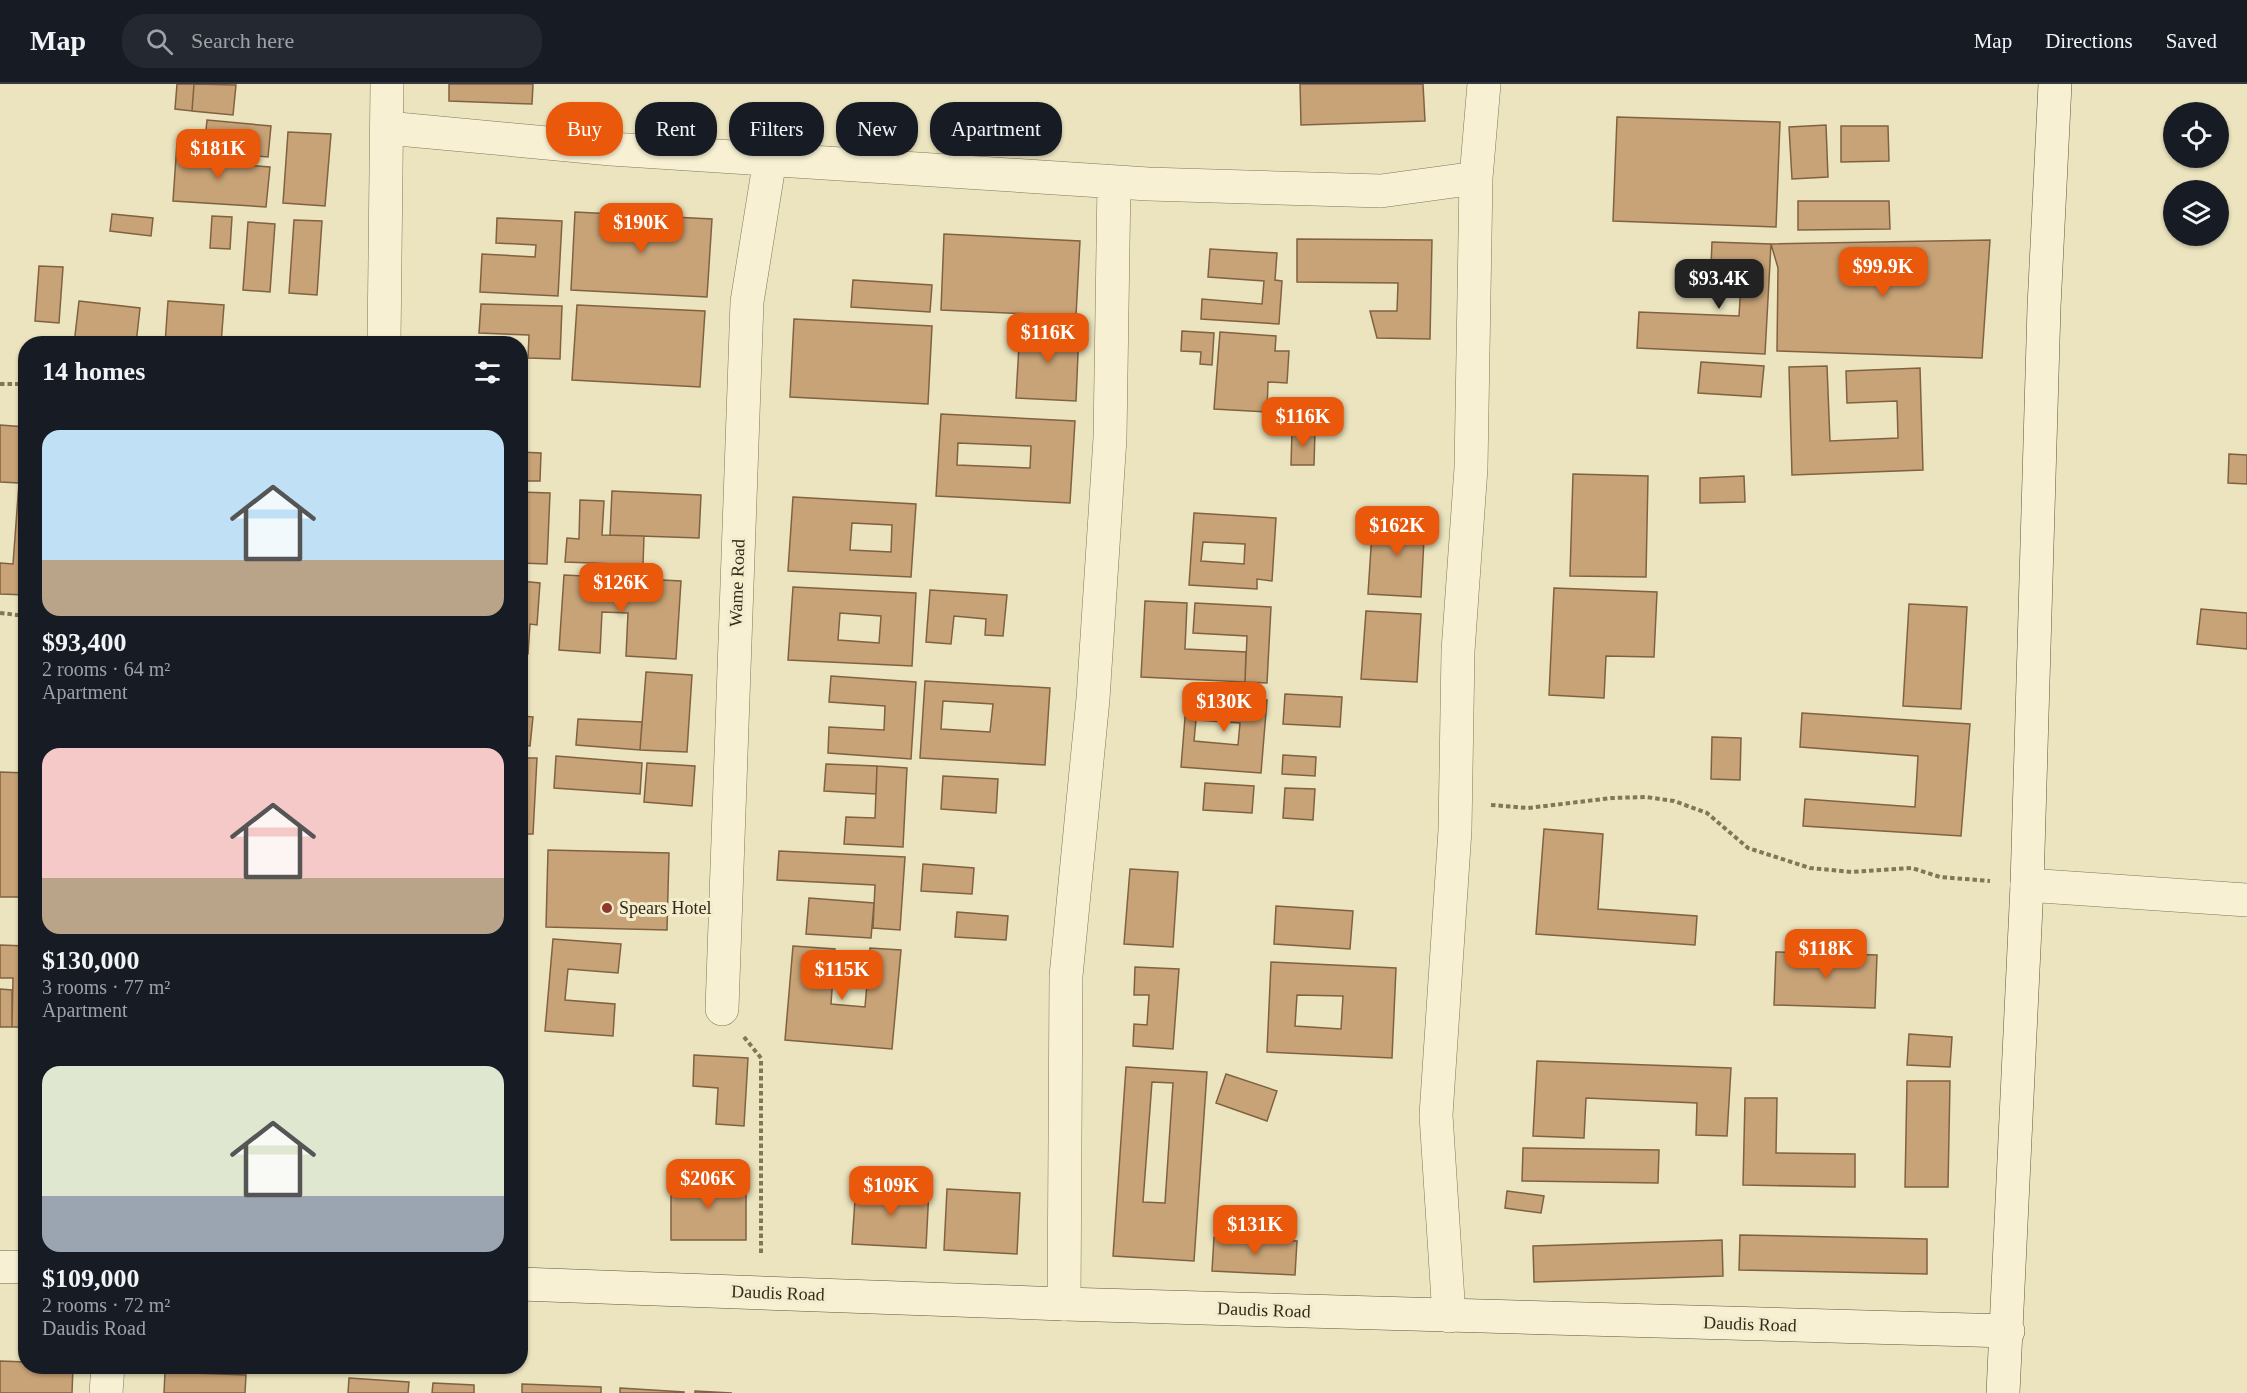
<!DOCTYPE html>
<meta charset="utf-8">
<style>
:root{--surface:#171b24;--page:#242831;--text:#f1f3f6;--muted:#9ea1a6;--line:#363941;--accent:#ea580c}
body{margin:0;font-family:Georgia,serif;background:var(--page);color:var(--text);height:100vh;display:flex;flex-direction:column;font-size:22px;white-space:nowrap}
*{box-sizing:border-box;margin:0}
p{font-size:20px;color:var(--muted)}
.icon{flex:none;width:33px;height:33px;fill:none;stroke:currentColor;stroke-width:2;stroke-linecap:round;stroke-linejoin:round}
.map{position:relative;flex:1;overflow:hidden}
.panel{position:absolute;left:18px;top:252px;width:510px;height:1038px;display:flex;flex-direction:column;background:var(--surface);border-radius:24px;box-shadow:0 2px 4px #0004}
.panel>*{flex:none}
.banner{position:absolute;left:546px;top:18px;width:570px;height:54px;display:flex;gap:12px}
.tools{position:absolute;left:2163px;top:18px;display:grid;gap:12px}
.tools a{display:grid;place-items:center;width:66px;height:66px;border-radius:50%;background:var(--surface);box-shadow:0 2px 4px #0004;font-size:30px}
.price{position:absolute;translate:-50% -51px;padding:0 14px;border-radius:12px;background:var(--accent);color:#fff;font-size:20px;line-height:39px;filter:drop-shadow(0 2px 3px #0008)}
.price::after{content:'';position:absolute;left:50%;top:36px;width:18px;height:14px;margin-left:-9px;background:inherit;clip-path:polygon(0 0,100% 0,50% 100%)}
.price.on{background:#222;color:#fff}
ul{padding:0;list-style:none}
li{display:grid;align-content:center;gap:12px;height:318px;padding:0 24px}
li span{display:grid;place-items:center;height:186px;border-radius:18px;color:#555}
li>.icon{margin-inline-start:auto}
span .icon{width:108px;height:108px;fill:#fffc;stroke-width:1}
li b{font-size:26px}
h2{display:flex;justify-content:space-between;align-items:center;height:72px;padding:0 24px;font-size:26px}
.chip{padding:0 21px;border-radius:24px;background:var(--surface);box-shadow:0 2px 4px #0004;font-size:21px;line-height:54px}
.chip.on{background:var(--accent);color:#fff}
header{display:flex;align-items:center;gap:36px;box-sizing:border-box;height:84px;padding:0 30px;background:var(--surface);border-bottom:2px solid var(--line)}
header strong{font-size:28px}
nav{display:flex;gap:33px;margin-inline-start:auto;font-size:21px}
.search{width:420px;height:54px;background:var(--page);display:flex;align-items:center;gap:15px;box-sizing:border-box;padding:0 21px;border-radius:24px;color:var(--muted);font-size:22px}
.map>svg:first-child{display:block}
</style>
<header>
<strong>Map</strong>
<div class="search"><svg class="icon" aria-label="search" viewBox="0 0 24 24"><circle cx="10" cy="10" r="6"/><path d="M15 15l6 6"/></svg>Search here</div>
<nav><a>Map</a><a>Directions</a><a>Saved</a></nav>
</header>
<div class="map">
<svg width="2247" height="1309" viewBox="0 0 2247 1309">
<rect width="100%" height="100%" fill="#ebe4bf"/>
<path fill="#c8a377" stroke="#816240" stroke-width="1.5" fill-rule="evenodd" d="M177 0H194L192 27 175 25Z
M194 0 236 1 233 31 192 27Z
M449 0H533L532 20 449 17Z
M1300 0H1423L1425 37 1301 41Z
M1617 33 1780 38 1776 143 1613 137Z
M207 36 271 42 268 73 204 67Z
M1826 41 1828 93 1792 95 1789 43Z
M1841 42H1888L1889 77 1841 78Z
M288 48 331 50 325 122 283 119Z
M177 59 205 61 203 78 270 83 266 123 173 117Z
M1798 117H1889L1890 145 1798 146Z
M575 128 712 135 707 213 571 206Z
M112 130 153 134 151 152 110 147Z
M212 132 232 133 230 165 210 164Z
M497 134 562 137 558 212 480 208 482 170 535 173 536 161 496 159Z
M294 136 322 137 317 211 289 209Z
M248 138 275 140 270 208 243 206Z
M944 150 1080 157 1076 232 941 226Z
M1297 155 1432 156 1430 255 1377 254 1370 227H1397L1398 199 1297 198Z
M1990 156 1982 274 1777 267 1778 184 1771 160Z
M1712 158 1771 160 1765 270 1637 264 1639 228 1739 232 1742 184 1711 182Z
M1210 165 1277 169 1275 196 1282 197 1279 240 1201 235 1202 215 1262 220 1264 197 1208 193Z
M39 182 63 183 59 239 35 237Z
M853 196 932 201 930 228 851 223Z
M79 217 140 224 136 260H74Z
M168 217 224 221 221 260H165Z
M481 220 562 222 560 275 528 274 529 251 479 249Z
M577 221 705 227 700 303 572 296Z
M794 235 932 242 928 320 790 313Z
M1020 243 1079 246 1076 317 1016 314Z
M1182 247 1214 249 1212 281 1200 280 1201 268 1181 267Z
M1220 248 1276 252 1275 267H1289L1287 299 1268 298 1267 328 1214 325Z
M1701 278 1764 282 1761 313 1698 309Z
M1827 282 1830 357 1898 354 1897 317 1847 319 1846 287 1920 284 1923 386 1792 391 1789 283Z
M520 315H525V341H520Z
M941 330 1075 337 1070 419 936 412ZM958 359 1031 362 1030 384 957 381Z
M0 341 26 343V511L0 510V479L13 480 19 399 0 398Z
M1292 347H1315L1314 381H1291Z
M520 368 541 369 540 397H520Z
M2229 370 2247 371V400L2228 399Z
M1573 390 1648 392 1646 493 1570 492Z
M1744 392 1745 418 1700 419V394Z
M612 407 701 411 699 454 610 451Z
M520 408 550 409 547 480 520 479V454H524L525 433H520Z
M793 413 916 420 911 493 788 487ZM852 439 892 441 891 468 850 466Z
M580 416 604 417 602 451 644 452 643 481 565 478 567 454 579 455Z
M1194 429 1276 434 1272 497 1257 495V505L1189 501ZM1203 458 1245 460 1244 480 1201 477Z
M1373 433 1425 436 1421 513 1368 510Z
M564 491 681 497 676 575 626 572 628 529 602 528 600 569 559 566Z
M520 497 540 499 537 541 530 540 528 570 520 569Z
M793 503 916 509 912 582 788 576ZM840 529 881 532 879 559 838 556Z
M1554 504 1657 508 1654 573 1606 572 1604 614 1549 611Z
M930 506 1007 511 1003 552 985 551 986 535 954 532 951 560 926 558Z
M1145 517 1187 519 1185 565 1246 568 1245 598 1141 593Z
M1195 519 1271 523 1267 599 1245 598 1247 552 1193 549Z
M1909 520 1967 523 1961 625 1903 622Z
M2201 525 2247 529V565L2197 560Z
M1366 527 1421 530 1417 598 1361 595Z
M646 588 692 591 687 668 640 666Z
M831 592 916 598 911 675 828 669 829 643 884 646 885 622 829 618Z
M925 597 1050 604 1045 681 920 674ZM943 617 993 620 990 648 941 645Z
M1187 609 1267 616 1261 689 1181 683ZM1196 636 1240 639 1238 661 1194 657Z
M1285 610 1342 613 1340 643 1283 640Z
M1802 629 1970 640 1961 752 1803 742 1805 715 1915 723 1918 672 1800 663Z
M520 632 533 633 530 662 520 661Z
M578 635 642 638 640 666 576 661Z
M1712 653 1741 654 1740 696 1711 695Z
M1283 671 1316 673 1315 692 1282 690Z
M556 672 642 679 640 710 554 704Z
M520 674H537L533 750H520Z
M647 679 695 682 692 722 644 718Z
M826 680 877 682 876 710 824 707Z
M877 682 907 684 903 763 844 760 846 733 875 734Z
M0 688 26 689 25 813H0Z
M943 692 998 695 996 729 941 725Z
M1205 699 1254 702 1252 729 1203 726Z
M1285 704 1315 705 1313 736 1283 734Z
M1544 745 1603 750 1598 825 1697 832 1695 861 1536 850Z
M548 766 669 769 667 846 546 843Z
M779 767 905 773 900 846 873 844 875 801 777 796Z
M923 780 974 784 972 810 921 807Z
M1130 785 1178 788 1173 863 1124 860Z
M809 814 874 819 871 854 806 850Z
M1276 822 1353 827 1350 865 1274 860Z
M957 828 1008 832 1006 856 955 853Z
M553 855 621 860 618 889 568 885 565 916 615 920 613 952 545 947Z
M520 860H523L520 892Z
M0 861 26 862V943H12L13 894H0Z
M793 862 835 865 831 920 865 923 870 864 901 866 892 965 785 956Z
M1776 868 1877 871 1875 924 1774 921Z
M1271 878 1396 884 1392 974 1267 968ZM1297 911 1343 912 1341 945 1295 942Z
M1135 883 1179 885 1173 965 1133 962 1134 940 1147 941 1149 911H1134Z
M0 905 12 906V943H0Z
M1909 950 1952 953 1950 983 1907 981Z
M694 971 748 974 744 1042 716 1040 718 1004 693 1002Z
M1537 977 1731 984 1727 1052 1696 1051 1697 1019 1586 1014 1584 1054 1533 1052Z
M1126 983 1207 988 1194 1177 1113 1172ZM1152 998 1173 999 1165 1119 1143 1118Z
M1226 990 1277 1007 1267 1037 1216 1019Z
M1907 997H1950L1948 1103H1905Z
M1745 1014H1777L1776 1069 1855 1070V1103L1743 1101Z
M1523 1064 1659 1066 1658 1099 1522 1097Z
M671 1095H746V1156H671Z
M856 1101 929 1105 926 1164 852 1160Z
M947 1105 1020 1109 1017 1170 944 1166Z
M1507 1107 1544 1112 1541 1129 1505 1124Z
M1740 1151 1927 1155V1190L1739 1186Z
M1214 1153 1297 1157 1295 1191 1212 1187Z
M1722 1156 1723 1192 1534 1198 1533 1162Z
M0 1277 26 1278V1282H73L72 1309H0Z
M165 1288 246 1291 245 1309H164Z
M349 1294 409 1298 408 1309H348Z
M433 1299 474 1301V1309H432Z
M522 1300 601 1303V1309H522Z
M620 1304 684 1308V1309H620Z
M695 1307 732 1309H695Z"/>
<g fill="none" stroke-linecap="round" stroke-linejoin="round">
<defs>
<path id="street" d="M387 44 611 65 1148 100 1381 107 1476 94
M384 260 387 0
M2027 801 2247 816
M722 925 747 218 770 75
M1064 1220 1066 892 1093 615 1110 354 1114 98
M1449 1232 1436 1031 1455 746 1458 567 1471 384 1476 94 1484 0
M106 1309 108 1282"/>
<path id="secondary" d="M0 1183H26
M520 1200 1064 1220 2008 1247
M2003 1309 2027 801 2044 223 2055 0"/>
</defs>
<use href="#street" stroke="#837558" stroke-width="34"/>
<use href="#secondary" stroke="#64553c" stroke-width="34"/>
<path stroke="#837558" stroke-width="4" stroke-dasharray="4.5 3" stroke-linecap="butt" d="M340 260 348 258
M0 300H26
M0 529 26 532
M1491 721 1528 724 1612 714 1646 713 1674 717 1707 729 1748 764 1810 784 1852 788 1912 784 1940 793 1990 797
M744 953 761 974V1171"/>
<use href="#street" stroke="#f7f0d2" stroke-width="33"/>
<use href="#secondary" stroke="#f7f0d2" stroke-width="33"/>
</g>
<circle fill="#8f382c" stroke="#f3edce" stroke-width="2" cx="607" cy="824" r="6"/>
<g text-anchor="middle" stroke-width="6" stroke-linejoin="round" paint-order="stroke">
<g font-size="18" fill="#332a1c" stroke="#f3edce">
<text transform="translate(737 499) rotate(-88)" y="6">Wame Road</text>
<text transform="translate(778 1209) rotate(2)" y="6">Daudis Road</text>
<text transform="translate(1264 1226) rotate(2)" y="6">Daudis Road</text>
<text transform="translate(1750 1240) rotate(2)" y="6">Daudis Road</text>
</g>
<g font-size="18" fill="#332a1c" stroke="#f3edce" text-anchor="start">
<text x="619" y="830">Spears Hotel</text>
</g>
</g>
</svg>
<div class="tools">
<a><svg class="icon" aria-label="locate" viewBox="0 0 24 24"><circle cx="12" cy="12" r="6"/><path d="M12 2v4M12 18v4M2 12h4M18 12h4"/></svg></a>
<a><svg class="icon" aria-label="layers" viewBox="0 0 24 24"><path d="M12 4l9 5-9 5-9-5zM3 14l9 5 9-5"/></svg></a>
</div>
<b class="price" style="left:218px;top:96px">$181K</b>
<b class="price" style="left:641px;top:170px">$190K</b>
<b class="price" style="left:1883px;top:214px">$99.9K</b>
<b class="price on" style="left:1719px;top:226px">$93.4K</b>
<b class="price" style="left:1048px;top:280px">$116K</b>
<b class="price" style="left:1303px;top:364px">$116K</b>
<b class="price" style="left:1397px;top:473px">$162K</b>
<b class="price" style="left:621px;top:530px">$126K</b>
<b class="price" style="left:1224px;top:649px">$130K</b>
<b class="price" style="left:1826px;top:896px">$118K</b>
<b class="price" style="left:842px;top:917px">$115K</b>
<b class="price" style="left:708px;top:1126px">$206K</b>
<b class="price" style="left:891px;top:1133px">$109K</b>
<b class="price" style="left:1255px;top:1172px">$131K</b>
<div class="banner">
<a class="chip on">Buy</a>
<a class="chip">Rent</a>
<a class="chip">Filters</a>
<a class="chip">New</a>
<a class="chip">Apartment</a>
</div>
<section class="panel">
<h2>14 homes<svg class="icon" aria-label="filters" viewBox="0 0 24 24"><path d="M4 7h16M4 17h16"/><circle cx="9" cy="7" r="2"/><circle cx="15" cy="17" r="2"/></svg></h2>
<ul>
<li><span style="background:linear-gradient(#bfe0f5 70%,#b9a48a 0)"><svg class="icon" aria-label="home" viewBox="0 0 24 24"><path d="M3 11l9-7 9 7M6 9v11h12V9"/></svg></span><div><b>$93,400</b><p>2 rooms · 64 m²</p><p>Apartment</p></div></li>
<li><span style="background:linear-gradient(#f6c9c9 70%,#b9a48a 0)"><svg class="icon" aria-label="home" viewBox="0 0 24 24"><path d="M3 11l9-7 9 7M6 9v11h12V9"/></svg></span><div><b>$130,000</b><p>3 rooms · 77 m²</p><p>Apartment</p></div></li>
<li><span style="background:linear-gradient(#dfe7d0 70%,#9aa5b1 0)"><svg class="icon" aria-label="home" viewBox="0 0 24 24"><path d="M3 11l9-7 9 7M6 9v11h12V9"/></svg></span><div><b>$109,000</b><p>2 rooms · 72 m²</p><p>Daudis Road</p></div></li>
</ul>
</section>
</div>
